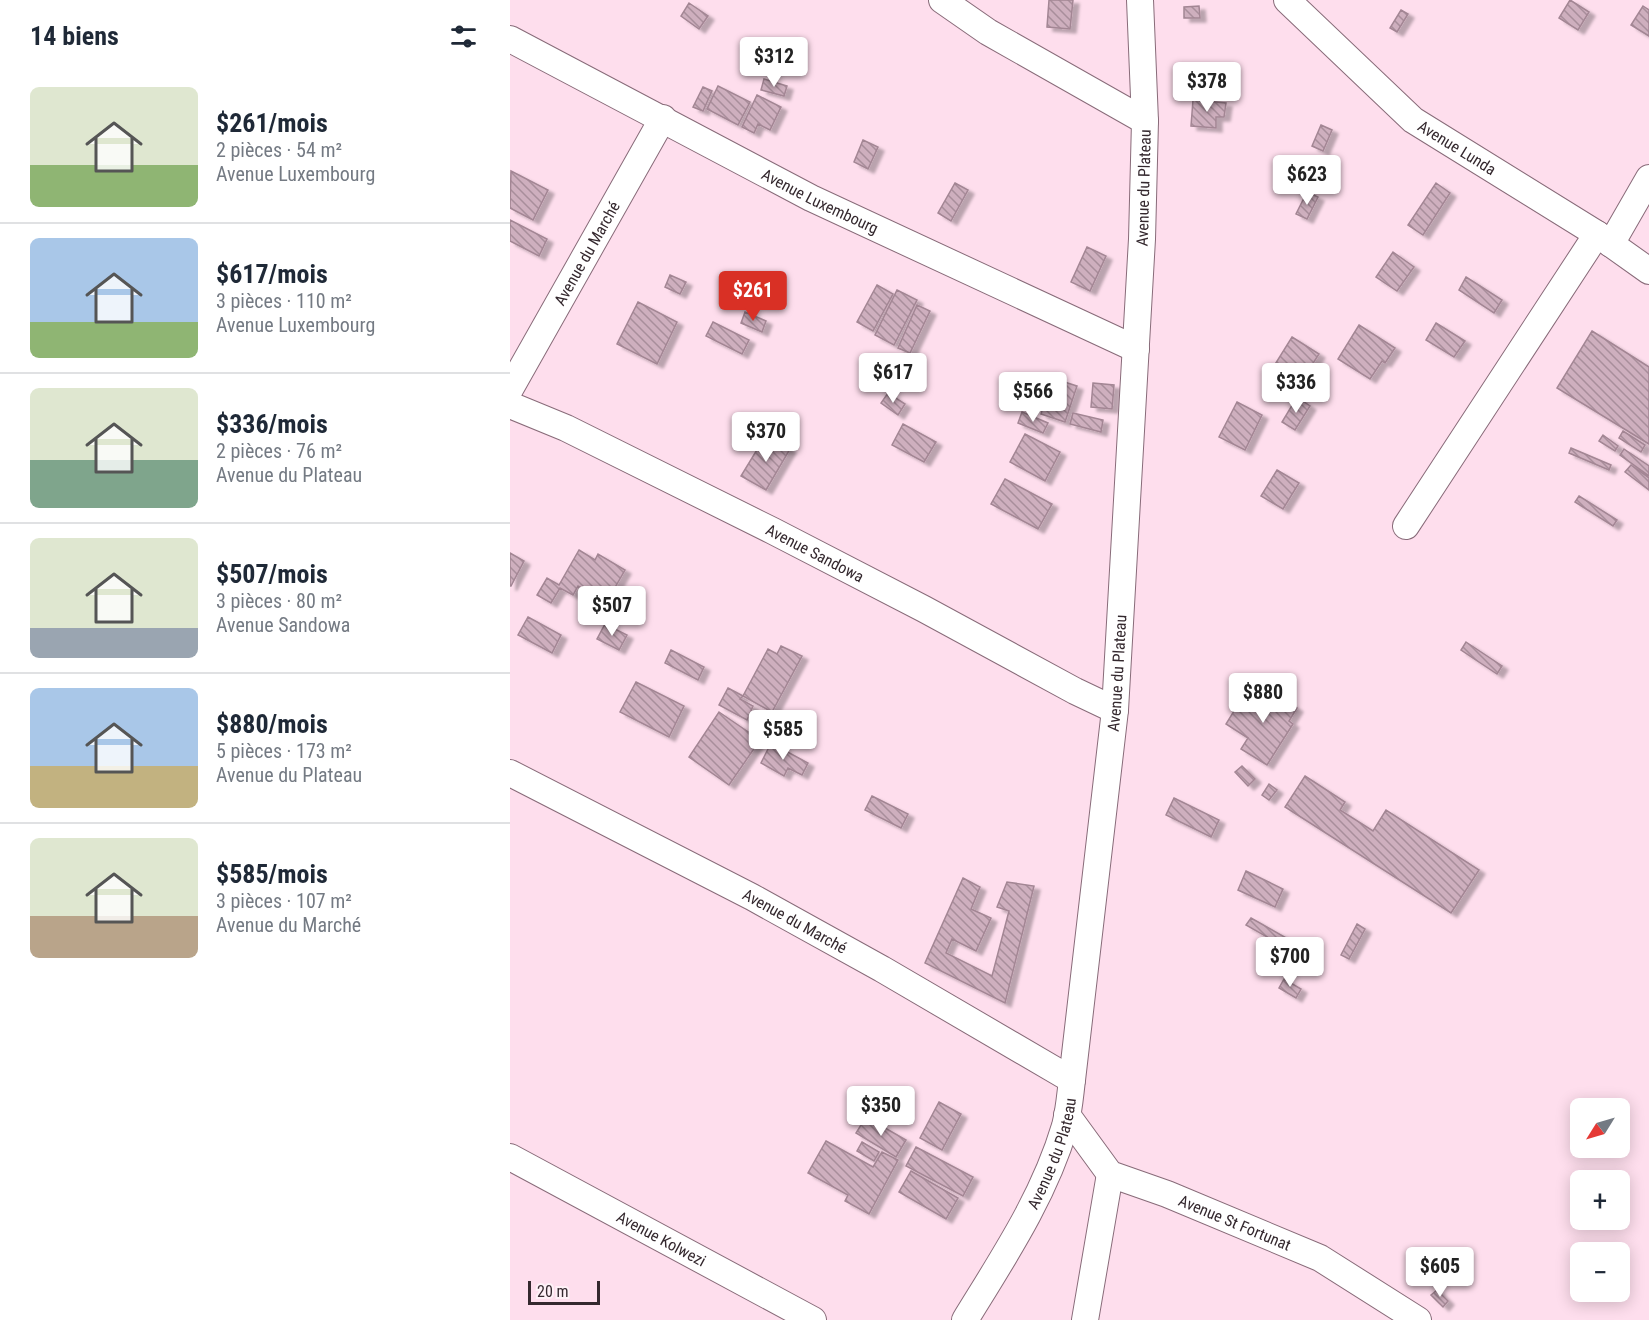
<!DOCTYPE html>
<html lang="fr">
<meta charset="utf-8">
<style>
:root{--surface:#fff;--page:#f2f2f3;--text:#1f2937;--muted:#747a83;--line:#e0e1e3;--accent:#d93025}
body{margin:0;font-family:"Roboto Condensed",sans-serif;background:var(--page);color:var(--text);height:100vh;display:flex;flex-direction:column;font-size:22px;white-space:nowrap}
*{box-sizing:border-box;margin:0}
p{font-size:20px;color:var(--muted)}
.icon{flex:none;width:33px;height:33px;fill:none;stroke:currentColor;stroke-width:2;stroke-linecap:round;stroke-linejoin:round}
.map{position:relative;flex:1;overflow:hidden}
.panel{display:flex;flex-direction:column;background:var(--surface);width:510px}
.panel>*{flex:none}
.needle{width:39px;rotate:233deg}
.tools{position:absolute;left:1060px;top:1098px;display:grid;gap:12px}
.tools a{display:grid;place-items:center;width:60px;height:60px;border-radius:9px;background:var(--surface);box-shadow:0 3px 15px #0003;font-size:30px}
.scale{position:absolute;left:18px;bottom:15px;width:72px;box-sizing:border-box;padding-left:6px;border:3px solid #34282e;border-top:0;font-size:16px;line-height:21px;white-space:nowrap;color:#34282e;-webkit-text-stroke:4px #fef1f7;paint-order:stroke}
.price{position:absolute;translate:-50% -51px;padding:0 14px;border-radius:6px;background:#fff;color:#222;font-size:20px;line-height:39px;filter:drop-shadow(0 2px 3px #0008)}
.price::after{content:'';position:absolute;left:50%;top:36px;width:18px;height:14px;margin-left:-9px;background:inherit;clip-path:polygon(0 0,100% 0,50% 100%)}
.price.on{background:var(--accent);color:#fff}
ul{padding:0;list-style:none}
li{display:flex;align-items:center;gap:18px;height:150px;padding:0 30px}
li+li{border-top:2px solid var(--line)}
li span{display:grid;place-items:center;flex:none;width:168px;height:120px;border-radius:9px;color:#555}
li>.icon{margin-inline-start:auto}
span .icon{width:72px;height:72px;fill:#fffc;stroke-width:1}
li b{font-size:26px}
h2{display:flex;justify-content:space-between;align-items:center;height:72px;padding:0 30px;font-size:26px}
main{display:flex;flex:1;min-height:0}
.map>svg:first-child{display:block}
</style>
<main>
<section class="panel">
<h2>14 biens<svg class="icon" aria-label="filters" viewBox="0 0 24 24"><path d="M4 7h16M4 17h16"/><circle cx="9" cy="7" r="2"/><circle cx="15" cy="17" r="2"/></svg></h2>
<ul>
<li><span style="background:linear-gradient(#dfe7d0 65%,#8fb573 0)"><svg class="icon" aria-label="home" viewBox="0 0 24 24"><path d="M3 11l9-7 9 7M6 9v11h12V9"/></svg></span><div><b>$261/mois</b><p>2 pièces · 54 m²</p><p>Avenue Luxembourg</p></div></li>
<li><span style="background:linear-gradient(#a9c7e8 70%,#8fb573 0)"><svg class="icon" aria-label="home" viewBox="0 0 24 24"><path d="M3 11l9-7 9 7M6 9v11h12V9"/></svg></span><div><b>$617/mois</b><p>3 pièces · 110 m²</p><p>Avenue Luxembourg</p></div></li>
<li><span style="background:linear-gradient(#dfe7d0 60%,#7fa58c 0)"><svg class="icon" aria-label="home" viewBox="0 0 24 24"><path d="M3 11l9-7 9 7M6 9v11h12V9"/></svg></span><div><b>$336/mois</b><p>2 pièces · 76 m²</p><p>Avenue du Plateau</p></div></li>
<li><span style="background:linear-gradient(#dfe7d0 75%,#9aa5b1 0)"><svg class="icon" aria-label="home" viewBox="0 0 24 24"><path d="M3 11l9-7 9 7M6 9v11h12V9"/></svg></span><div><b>$507/mois</b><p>3 pièces · 80 m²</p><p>Avenue Sandowa</p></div></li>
<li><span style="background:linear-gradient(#a9c7e8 65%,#c2b280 0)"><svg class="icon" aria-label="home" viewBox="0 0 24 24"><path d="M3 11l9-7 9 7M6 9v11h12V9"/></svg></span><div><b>$880/mois</b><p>5 pièces · 173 m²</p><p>Avenue du Plateau</p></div></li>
<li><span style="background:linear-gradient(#dfe7d0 65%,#b9a48a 0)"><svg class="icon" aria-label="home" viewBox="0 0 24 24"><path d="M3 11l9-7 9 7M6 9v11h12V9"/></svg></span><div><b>$585/mois</b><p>3 pièces · 107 m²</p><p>Avenue du Marché</p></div></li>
</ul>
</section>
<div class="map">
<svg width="1139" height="1320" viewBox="0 0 1139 1320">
<defs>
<pattern id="building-back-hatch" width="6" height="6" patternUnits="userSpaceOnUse" patternTransform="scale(1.5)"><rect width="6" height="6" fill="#ceafbe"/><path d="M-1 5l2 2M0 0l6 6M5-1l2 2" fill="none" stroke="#a88e9b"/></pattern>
<filter id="shadow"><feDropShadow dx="6" dy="4" stdDeviation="1.5" flood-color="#0004"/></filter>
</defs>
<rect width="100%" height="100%" fill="#fedeed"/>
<path fill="url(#building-back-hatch)" stroke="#a38694" stroke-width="1.5" filter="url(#shadow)" d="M539 0H563L560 29 537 27Z
M1060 0 1079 12 1068 30 1049 18Z
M179 3 198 16 189 29 171 16Z
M689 6 690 18H674V7Z
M1133 6 1139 10V36L1121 25Z
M891 10 898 14 887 32 880 28Z
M254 79 277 86 274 96 251 90Z
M208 86 240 102 228 125 197 109Z
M193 87 202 91 193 111 183 107Z
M247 95 271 107 260 130 248 124 244 133 232 127Z
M683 100 716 103 714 117H706V128L681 126Z
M811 125 822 130 813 151 802 146Z
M353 140 368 147 358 169 344 162Z
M1 171 38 190 23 220 0 208Z
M445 183 458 190 441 221 428 213Z
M926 183 940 193 913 235 898 225Z
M797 192 808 197 797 219 786 214Z
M0 220 37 239 29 256 0 241Z
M577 247 596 256 580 291 561 282Z
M883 252 904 267 887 291 866 277Z
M160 275 176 282 170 294 155 287Z
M956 277 992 300 984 313 949 290Z
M367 285 383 294 363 331 347 322Z
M387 290 407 300 384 345 365 335Z
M128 302 167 322 147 364 107 344Z
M407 305 420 311 400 353 388 348Z
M235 312 256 321 252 332 231 323Z
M203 322 239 340 232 354 196 336Z
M926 323 955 341 944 357 916 340Z
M849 325 885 348 875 363 872 361 860 379 828 359Z
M1082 331 1139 367V444L1047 388Z
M782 337 809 354 780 399 754 382Z
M542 378 567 386 555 422 531 414Z
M583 383 604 385 602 409 581 407Z
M378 393 395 404 388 415 371 403Z
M787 397 800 406 785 430 772 422Z
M727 402 752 415 735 450 709 437Z
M512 412 538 423 533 433 508 423Z
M563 413 593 420 591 432 560 424Z
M393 424 426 442 414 462 382 445Z
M1113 431 1135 445 1131 452 1109 438Z
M515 434 550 452 535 481 500 462Z
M256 435 280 449 256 490 231 476Z
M1093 435 1108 446 1105 451 1089 441Z
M1061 448 1101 465 1099 470 1059 453Z
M1114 449 1139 466V476L1110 455Z
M1121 465 1139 478V490L1115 472Z
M767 470 789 483 773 509 751 496Z
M495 479 542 504 528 529 481 504Z
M1069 496 1107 520 1103 526 1065 502Z
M69 550 85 560 88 554 115 570 96 603 68 586 63 595 50 588 41 603 27 595 37 578 49 585Z
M0 553 14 561 1 586H0Z
M18 617 51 635 42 653 8 635Z
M95 624 117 635 109 650 87 639Z
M956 642 992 666 987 674 951 650Z
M271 646 292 656 262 712 233 696 258 649 267 654Z
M161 650 194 667 188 680 155 663Z
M126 682 174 706 159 737 110 712Z
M752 686 787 708 779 721 783 724 757 765 731 749 738 738 716 724 727 706 735 711Z
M218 688 233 696 230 699 243 706 237 720 209 705Z
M209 712 250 740 219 785 179 757Z
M261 743 298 763 292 775 278 768 274 776 251 763Z
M732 766 745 779 738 786 725 772Z
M795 776 835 802 830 810 863 831 876 810 969 870 941 913 775 807Z
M759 784 767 790 759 800 752 795Z
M362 796 398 814 391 828 355 810Z
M664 798 709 820 701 837 656 815Z
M736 871 773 889 765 907 728 890Z
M453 878 470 887 461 909 481 918 466 951 442 939 436 953 482 976 499 911 487 907 497 882 524 886 495 1003 415 963Z
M741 918 778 939 773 946 736 925Z
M847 924 855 929 839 959 831 955Z
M774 979 791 989 786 998 769 988Z
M429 1102 451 1114 432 1150 410 1138Z
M356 1117 396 1140 386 1157 346 1133Z
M316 1141 363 1167 372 1152 388 1160 359 1214 335 1201 338 1195 298 1173Z
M352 1142 369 1152 364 1161 347 1151Z
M406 1147 463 1177 453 1196 396 1166Z
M401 1171 448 1198 436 1219 389 1192Z
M927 1290 938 1301 933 1307 921 1295Z"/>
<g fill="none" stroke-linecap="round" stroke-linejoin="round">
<defs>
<g id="minor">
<path d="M432 0 478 32 635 121"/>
<path id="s1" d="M777 0 903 120 1087 234 1139 271"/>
<path id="s2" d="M0 39 301 198 626 349"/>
<path d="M1101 244 1139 178"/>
<path id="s3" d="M0 389 153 118"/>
<path id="s4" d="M0 405 56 428 263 531 414 609 565 691 605 710"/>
<path d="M896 526 1087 234"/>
<path id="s5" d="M0 773 242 897 372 969 562 1080"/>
<path id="s6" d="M557 1115 600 1174 657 1194 810 1258 908 1320"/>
<path id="s7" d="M0 1157 303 1320"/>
<path id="s8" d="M455 1320C493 1258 534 1197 555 1126 559 1111 560 1096 562 1080L605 710 632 239 635 121 630 0"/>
<path d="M575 1320 600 1174"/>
</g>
</defs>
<use href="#minor" stroke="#886b79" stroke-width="28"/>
<use href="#minor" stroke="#fff" stroke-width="26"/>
</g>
<g text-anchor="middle" stroke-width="4.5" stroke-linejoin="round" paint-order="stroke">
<g font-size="16" fill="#34282e" stroke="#fef1f7">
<text dy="6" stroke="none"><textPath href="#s1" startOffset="226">Avenue Lunda</textPath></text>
<text dy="6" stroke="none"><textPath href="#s8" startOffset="1161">Avenue du Plateau</textPath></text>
<text dy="6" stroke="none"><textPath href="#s2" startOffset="350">Avenue Luxembourg</textPath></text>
<text dy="6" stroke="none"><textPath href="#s3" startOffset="156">Avenue du Marché</textPath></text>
<text dy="6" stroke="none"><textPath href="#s4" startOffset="339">Avenue Sandowa</textPath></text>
<text dy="6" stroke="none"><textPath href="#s8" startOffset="675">Avenue du Plateau</textPath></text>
<text dy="6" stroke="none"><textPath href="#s5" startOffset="321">Avenue du Marché</textPath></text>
<text dy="6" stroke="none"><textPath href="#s8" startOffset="189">Avenue du Plateau</textPath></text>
<text dy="6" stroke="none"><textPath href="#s6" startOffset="207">Avenue St Fortunat</textPath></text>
<text dy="6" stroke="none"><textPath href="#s7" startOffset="172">Avenue Kolwezi</textPath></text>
</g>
</g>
</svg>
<div class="tools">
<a><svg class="needle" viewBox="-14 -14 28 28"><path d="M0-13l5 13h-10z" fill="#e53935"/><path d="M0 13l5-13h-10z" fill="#747a83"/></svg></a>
<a>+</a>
<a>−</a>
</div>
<div class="scale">20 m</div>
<b class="price" style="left:264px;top:88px">$312</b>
<b class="price" style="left:697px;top:113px">$378</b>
<b class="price" style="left:797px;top:206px">$623</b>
<b class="price on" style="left:243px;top:322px">$261</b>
<b class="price" style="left:383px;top:404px">$617</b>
<b class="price" style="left:786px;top:414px">$336</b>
<b class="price" style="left:523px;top:423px">$566</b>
<b class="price" style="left:256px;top:463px">$370</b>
<b class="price" style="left:102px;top:637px">$507</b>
<b class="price" style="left:753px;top:724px">$880</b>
<b class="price" style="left:273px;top:761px">$585</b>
<b class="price" style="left:780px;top:988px">$700</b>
<b class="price" style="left:371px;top:1137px">$350</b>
<b class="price" style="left:930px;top:1298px">$605</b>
</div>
</main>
